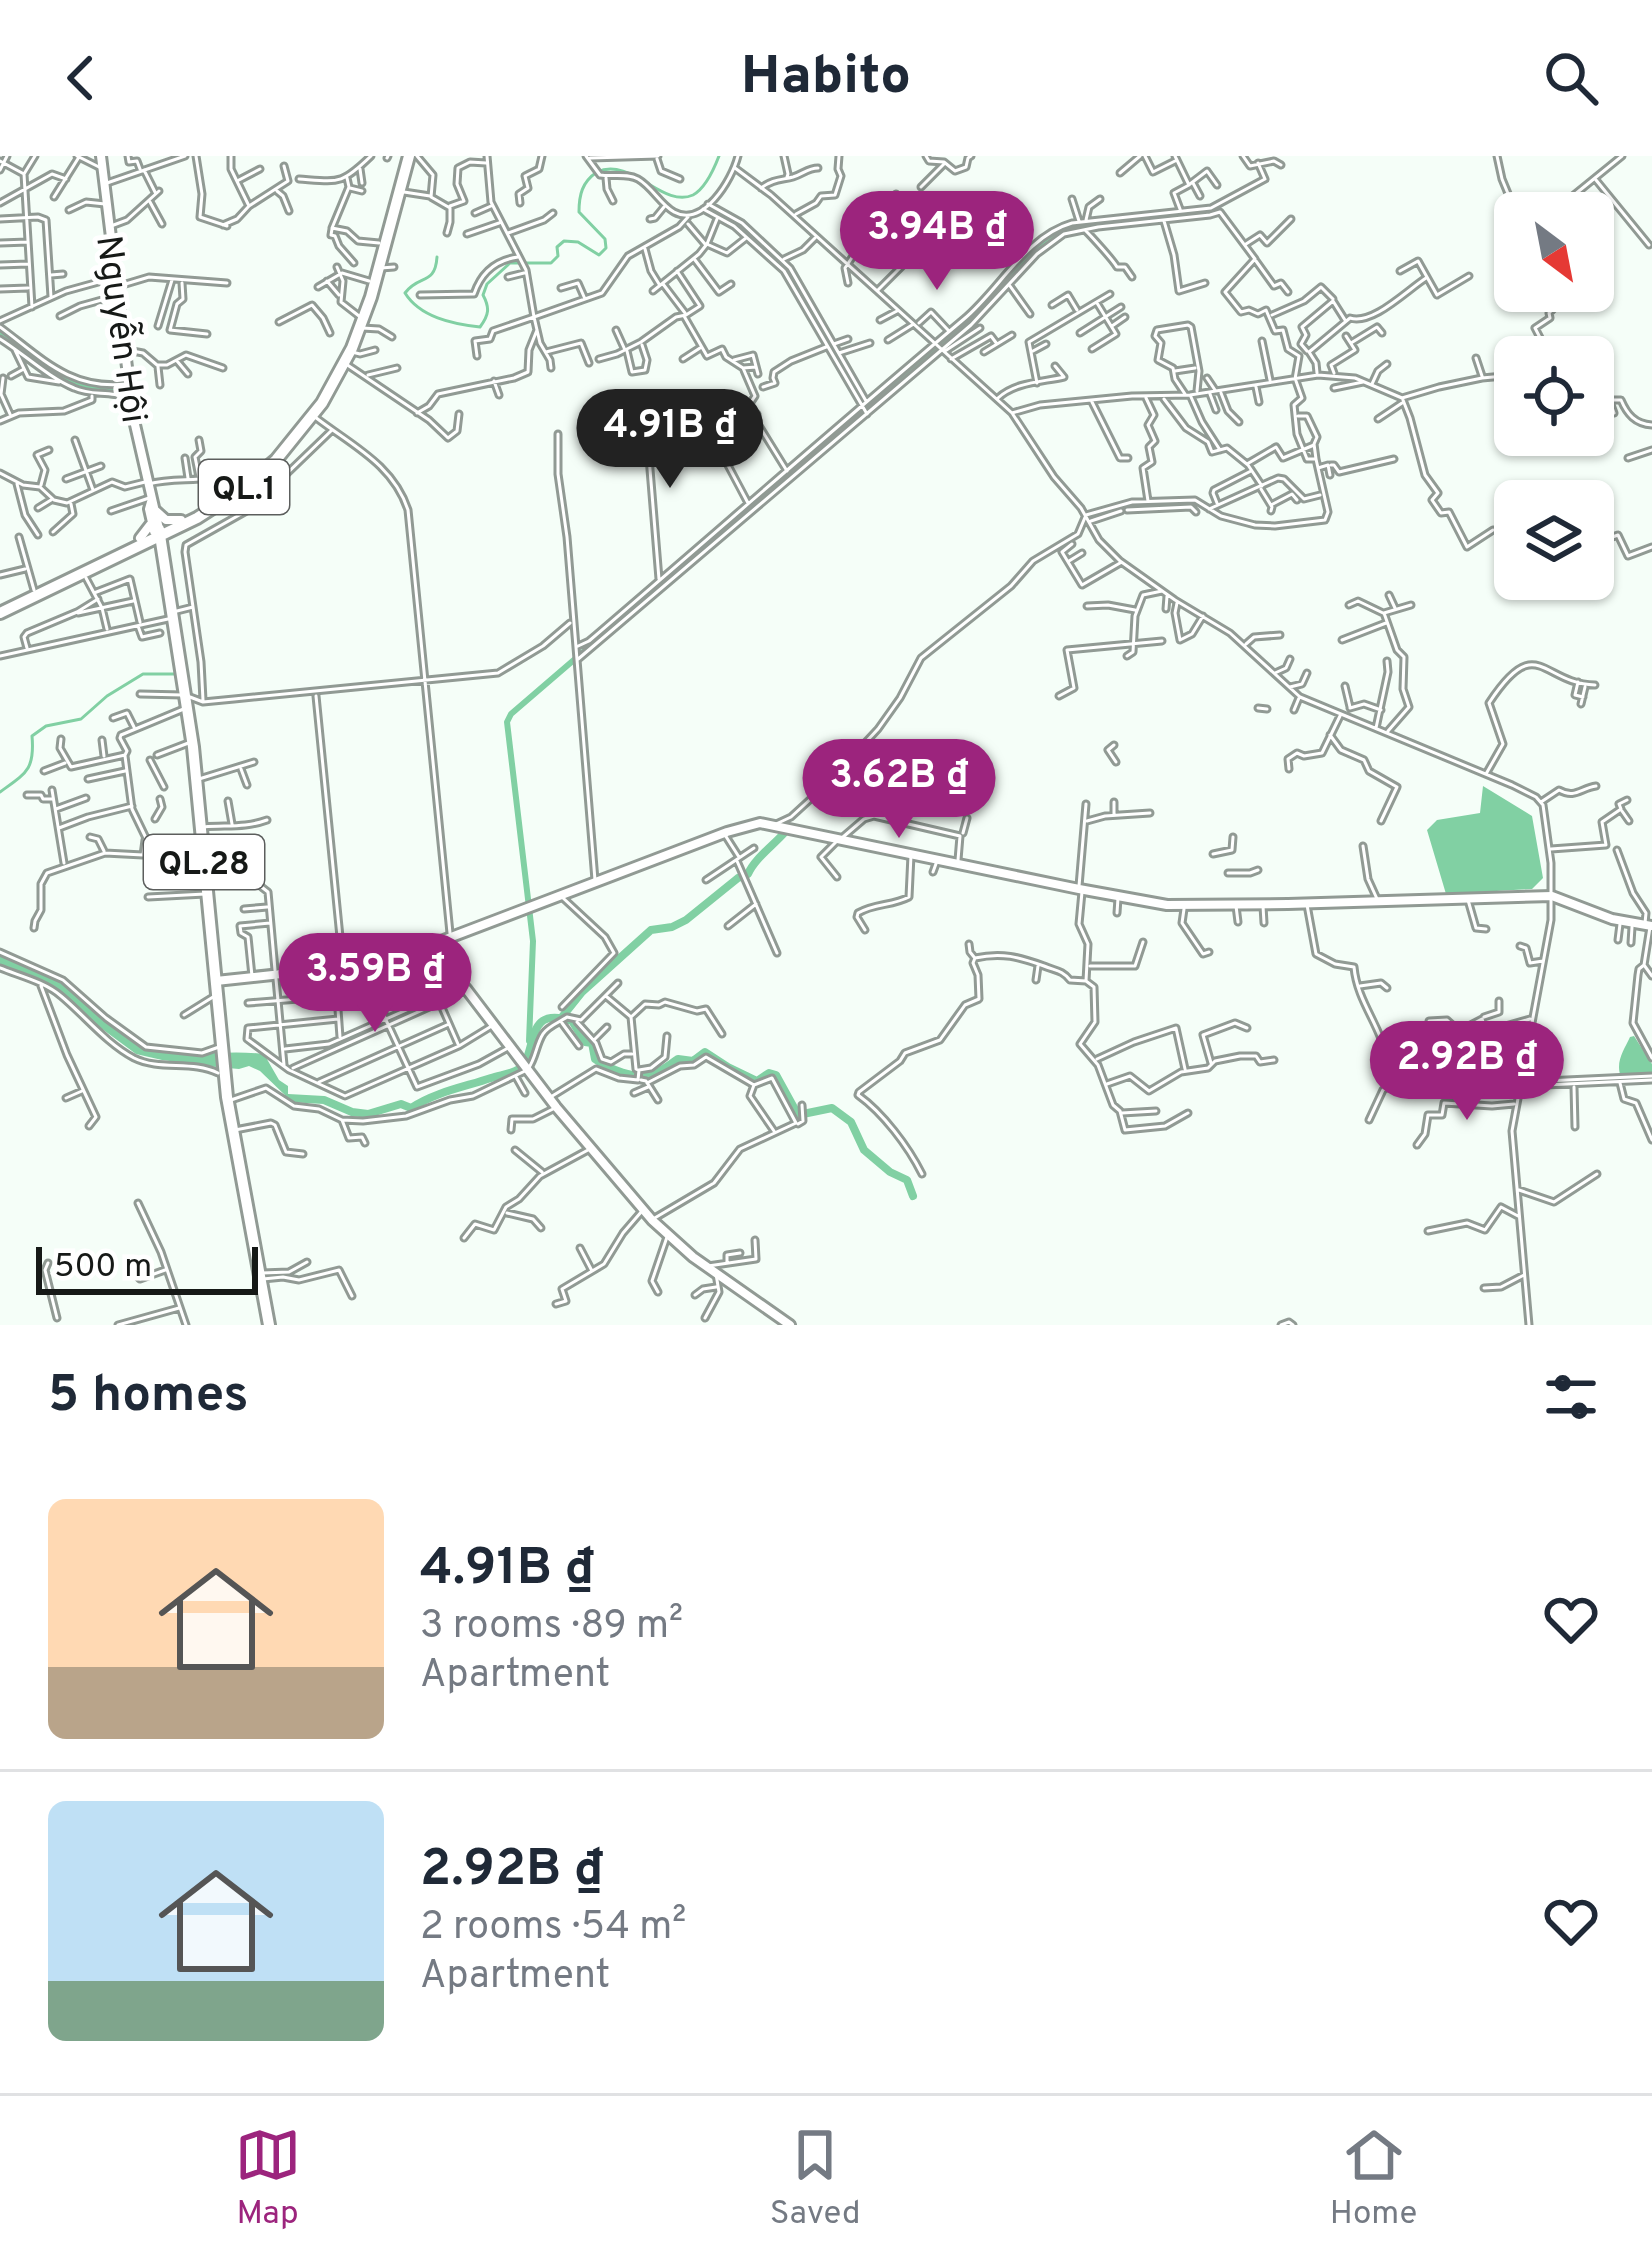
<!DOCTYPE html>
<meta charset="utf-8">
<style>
:root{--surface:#fff;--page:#f2f2f3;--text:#1f2937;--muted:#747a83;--line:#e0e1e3;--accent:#9c247d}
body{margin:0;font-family:Overpass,sans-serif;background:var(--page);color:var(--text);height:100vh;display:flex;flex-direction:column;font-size:45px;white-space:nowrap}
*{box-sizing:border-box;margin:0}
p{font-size:39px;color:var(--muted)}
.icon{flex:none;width:66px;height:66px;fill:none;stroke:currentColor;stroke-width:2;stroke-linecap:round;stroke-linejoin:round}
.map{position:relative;height:1169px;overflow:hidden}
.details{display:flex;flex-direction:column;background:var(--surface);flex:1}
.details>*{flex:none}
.needle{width:78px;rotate:148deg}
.tools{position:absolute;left:1494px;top:36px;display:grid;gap:24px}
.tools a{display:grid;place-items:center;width:120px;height:120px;border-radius:18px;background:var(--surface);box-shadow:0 3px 9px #0004;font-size:60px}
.scale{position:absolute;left:36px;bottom:30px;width:222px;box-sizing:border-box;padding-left:12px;border:6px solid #161917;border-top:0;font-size:33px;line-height:42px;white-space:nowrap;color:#161917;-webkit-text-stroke:9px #fff;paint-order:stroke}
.price{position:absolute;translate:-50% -102px;padding:0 27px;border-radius:42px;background:var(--accent);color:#fff;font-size:39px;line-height:78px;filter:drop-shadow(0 3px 6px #0008)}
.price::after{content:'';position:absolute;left:50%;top:72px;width:36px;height:27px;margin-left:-18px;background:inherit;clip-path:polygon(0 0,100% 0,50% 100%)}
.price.current{background:#222;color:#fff}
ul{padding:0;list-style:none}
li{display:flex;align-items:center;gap:36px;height:300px;padding:0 48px}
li+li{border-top:3px solid var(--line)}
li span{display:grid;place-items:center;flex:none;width:336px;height:240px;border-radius:18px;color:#555}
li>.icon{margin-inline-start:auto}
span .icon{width:144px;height:144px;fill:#fffc;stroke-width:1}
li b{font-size:51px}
h2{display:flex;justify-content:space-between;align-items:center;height:144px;padding:0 48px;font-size:51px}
header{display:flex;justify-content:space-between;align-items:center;height:156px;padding:0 48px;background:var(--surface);font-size:54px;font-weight:800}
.menu{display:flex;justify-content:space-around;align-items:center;height:168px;border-top:3px solid var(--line);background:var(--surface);font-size:33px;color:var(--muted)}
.menu a{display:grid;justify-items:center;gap:6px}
.menu .current{color:var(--accent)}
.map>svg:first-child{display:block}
</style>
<header><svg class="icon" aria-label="back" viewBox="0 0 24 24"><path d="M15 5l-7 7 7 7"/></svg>Habito<svg class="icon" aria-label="search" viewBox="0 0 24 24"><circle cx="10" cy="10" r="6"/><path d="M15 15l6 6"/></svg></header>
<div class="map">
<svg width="1652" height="1169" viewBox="0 0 1652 1169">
<rect width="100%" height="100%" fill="#f5fef8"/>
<path fill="#81d0a3" d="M1483 630 1532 660 1543 722 1532 733 1446 738 1427 674 1437 664 1480 657Z
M0 798C20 806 42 813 61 825 88 841 119 886 150 894 188 902 226 893 264 898L279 924 288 930V942L260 915 249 910 239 913 216 911 162 904 136 898 90 864 56 832 0 808Z
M1634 880 1652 908V920L1621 921C1615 906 1624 894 1630 881Z"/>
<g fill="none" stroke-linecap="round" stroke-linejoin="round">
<path stroke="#81d0a3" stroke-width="3" d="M437 101C435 130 419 118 405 137 420 161 452 168 480 171 489 159 490 152 483 139L487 128 510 107H551L558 100 557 91 564 85 578 86 599 99 606 92 605 83 579 56C579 39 582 26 597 16 631 0 663 53 693 39 706 32 714 13 719 0
M0 636C26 617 35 614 32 580L46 570 81 563 107 540 143 518H177
M1522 928 1652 922
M1489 932 1519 928"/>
<path stroke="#81d0a3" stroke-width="6" d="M529 885 533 785 507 566 511 558 974 160 1033 95 1067 69"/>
<path stroke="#81d0a3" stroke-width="8" d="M0 179 73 228 91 232 123 234
M562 861 582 836 651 774 672 771 686 764 738 722 748 718C755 702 774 689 786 675
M288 942 324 944 352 956 368 958 401 948 411 952C435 936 464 931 491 922 500 919 512 918 519 913 539 899 522 848 572 865L585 886 592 887 595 903C609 913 635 924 652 918 661 916 670 908 678 903L693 905 705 896 728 911 757 925 769 917 776 919 798 959 832 952 851 966 864 994 890 1016 907 1024 913 1040"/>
<defs>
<path id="street" d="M77 0 101 12
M128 0 129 6 137 5 140 13
M196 0 202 38 200 61 227 70
M231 0V13L248 48
M417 0 433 19 431 41 450 52V66L447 77
M487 0 491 46 526 114 534 161 602 137 628 100 679 71 688 61
M586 0 600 19C613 21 627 17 638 23 652 31 660 48 674 56 703 72 732 24 738 0
M784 0 788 18 787 21
M926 0 929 5 944 6 955 15 966 11 968 2 971 0
M1145 0 1153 16 1175 5
M1175 0 1189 29 1174 37 1180 53
M1243 0 1250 10 1274 5 1281 9
M1497 0 1502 23 1516 57
M387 2 388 0
M590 2 658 0
M657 3 661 15 680 23
M0 5 24 18
M735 12 771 39 1012 257 1054 321 1081 352 1099 384 1120 405 1175 444 1230 477 1300 541 1512 629 1536 641 1543 649 1551 707V764L1512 975 1529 1169
M360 13 362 27
M0 14 7 0
M144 14 155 36
M1120 17 1140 0
M347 22 349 31 332 72 347 75 358 85 379 87
M606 22 607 33 613 45
M299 23C339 26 341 29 371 0
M239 24 260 13
M1596 24 1649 89
M107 27 185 0
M1193 27 1200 40
M1190 28 1207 15 1217 29
M921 31 944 8
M350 32 362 35
M761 32C773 23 782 24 793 21 803 18 808 12 818 12
M277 35 283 40 289 55
M404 36 430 40
M54 41 79 1
M1072 43 1079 65
M150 46 162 68
M0 47 52 18 66 23
M520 47 519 38 528 32 525 20 539 13 542 0
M708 48 742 67 790 112 866 245
M450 50 464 45 457 28 458 12 470 6 486 7
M703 53 734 70 784 115 867 258
M69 54 86 46 105 48
M475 57 491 50
M1530 57 1551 45 1558 52 1622 0
M796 58 816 47 821 40 835 39 841 20 838 13 839 0
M0 63 38 61 46 64 51 141
M650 63 655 62 664 51
M1086 64 1089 51 1100 43
M1164 65 1174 99 1179 135 1205 127
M688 68 705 88
M223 69 237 63 249 50 288 25 284 10
M111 70 127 64 159 35
M332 73 331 79 335 80 339 90 354 107
M1085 74C1092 81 1113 104 1117 111H1125L1132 121
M508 77 544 64 553 57
M467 78 499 67
M0 87 28 86
M1246 88 1260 79 1267 87 1291 63
M709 89 727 97 746 82
M645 93 651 115 659 128
M784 103 803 94 815 82
M695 104 719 136 731 128
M1256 105 1274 130 1281 127 1288 136
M0 109 28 108
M337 111 343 125 341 146 359 160
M381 112 394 111
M1400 115 1418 105 1437 139 1469 120
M51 119 63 118
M508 121 524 117
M327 125 339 139
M182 127 183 143 177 148 170 174 207 178
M848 127 845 112 853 100H872L877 79 873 67 887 54 896 38
M663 128 685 157
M119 130 149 121 227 127
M1010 130 1030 158
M318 131 342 117 369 125
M561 132 578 127 585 143
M0 133 28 132
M878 134 925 87 935 85 968 92 976 85
M653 135 699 98 707 88 717 63
M1548 135 1554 152 1549 157 1550 162 1535 172 1550 201
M420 139 474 138C481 117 496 104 518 101
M1052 149 1068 139 1077 154
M32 151 24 18 35 0
M1272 159 1304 145 1321 131 1333 143
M60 160 80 150 116 140
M684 160 707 200 722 193 726 201 743 212 756 211
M880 164 897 155
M0 165 66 135 113 122
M279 166 312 149 323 162 330 177
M919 167 931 156 948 174
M158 170 172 124
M1112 170 1125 161
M0 171C42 202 70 234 126 228
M362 172 379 173 392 181
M616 174 625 194
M1080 177 1121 151
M0 183C24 198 48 221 74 232 94 241 110 233 130 244
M888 184 912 169
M1262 185 1270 224
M1351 187 1377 171 1382 177
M834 188 848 183
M1092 193 1116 178 1097 147
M15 194 28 221 59 226
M127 194 143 197 157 209H167L186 199 223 212
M627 195 632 216 645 214 647 204 642 189
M945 195 980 172
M1033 195 1046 188
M1307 195 1301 188 1306 179 1302 171 1333 145 1345 164
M352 196 360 198 375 194
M546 196 581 187 589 207
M984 196 1012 179
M839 197 870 187
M477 200 475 185 490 183 493 175 534 161 540 187 550 204 551 212
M1476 202 1482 220
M599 203 617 198 641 186 676 161 686 159 700 150 677 115
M683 203 700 192
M951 203 991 180 997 188
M734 204 753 199 758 218
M177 205 188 218
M346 208 429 264 448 282 457 275 459 258
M158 211 160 229
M743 212 755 240 747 252 757 258 758 268 787 315
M1175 215 1195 212
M1317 217 1316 207 1309 196 1314 192 1350 162C1373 169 1406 135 1426 122
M1334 217 1331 209 1355 194 1346 180
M1593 217H1598L1609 244H1621C1627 258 1635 268 1652 269
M368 219 397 212
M11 220 22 214
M3 222 1 238 10 258
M1207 222 1215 234
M494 225 499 239
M1296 225 1302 242 1294 249 1297 278 1307 303H1316L1318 312 1328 309 1330 319
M1037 227 1029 186 1110 138
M1372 228 1378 215 1387 208
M763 231 775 227 773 222 774 216 791 205 826 191
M1256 231 1259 246
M1334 232 1363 226
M1221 237 1228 255 1239 266
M1185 238 1175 223 1173 212 1158 204 1161 187 1155 180 1157 174 1188 169 1191 171 1199 215 1197 235
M1210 238 1216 254
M1191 241 1202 266 1220 294
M998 242C1015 226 1042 226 1064 221L1055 210
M1146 242 1154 259 1148 269 1155 285 1149 291 1152 306 1143 312 1148 345
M1164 243 1186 272 1208 286 1212 296 1227 292 1248 309 1262 330
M1403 244 1410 262 1425 319 1438 337 1432 344 1441 357 1449 356 1467 391 1493 374
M1092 246 1120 302H1128
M1610 246 1614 257
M417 257 429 250 438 238 514 222 528 216 529 194 537 174
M1012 257 1040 249 1132 240 1190 239 1318 219 1355 222 1402 242 1439 231 1482 222 1515 219
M1298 260H1307L1317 281 1314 288 1316 303
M315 261C351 289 393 308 408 354L450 777
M1378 263 1402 247
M0 265 19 257 64 255 92 244V240
M558 278V318L567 381 595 724
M75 284 93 334
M722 298 748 347
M185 302 188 322
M1628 302 1652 294
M1247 308 1276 291 1283 302 1314 289
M1331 309H1334L1339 316 1394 303
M0 317 23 329 40 331 54 344 67 347 112 326 125 331 145 326
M199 321 195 301 201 295 199 284
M66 323 101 310
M17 328 25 359 38 379
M148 328C170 322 189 325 210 322 225 320 236 315 251 317
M41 329 45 314 37 299 49 294
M1261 333 1272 351 1271 355
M1217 347 1213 337 1214 334 1251 315
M1271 349 1292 338 1297 344
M38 352 51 344
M1209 353 1278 322 1284 323 1304 343 1320 339
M1127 354 1191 351 1196 356
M111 355 149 342
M1091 365 1121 355
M53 376 73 358 71 348
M19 381 34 434
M1072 388 1062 396 1082 429 1120 407
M1593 388 1618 379 1628 400 1652 391
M1069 405 1082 397
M0 419 25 413
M86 422 102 452 107 473
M659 423 648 289 672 282 702 259
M94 437 130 423 140 466
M1389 439 1395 452
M1177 447 1175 457 1180 484 1192 478 1203 460
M1349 449 1358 445 1383 457
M1087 450 1108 449 1135 454
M1166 453 1167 440
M173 456 193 451
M78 457 133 445
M138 470 142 481 160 477
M1342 484 1386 467
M1246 488 1254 481 1280 479
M576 491 589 485C714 378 838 269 964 163 999 134 1026 80 1072 67L1211 52 1265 23 1258 7
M27 492 24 481 27 477 77 456 98 443
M0 500 168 463
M1127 500 1133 496 1135 460 1143 439 1162 435
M577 504 971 169 1037 98 1064 78 1098 71 1210 59 1220 56 1255 103 1225 136 1241 156 1249 154 1258 158 1266 154 1275 175 1283 174 1288 193 1299 200 1295 223
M1275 517 1286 512 1290 503
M1578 526 1575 539 1583 541
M1345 530 1350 551
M1290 531 1302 528 1307 517
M140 538 183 539
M316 540 343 811
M1059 540 1074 532 1067 494 1162 485
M190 541 203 546 234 543 498 517 543 490 570 467
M203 544 201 506 185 396 186 389 250 353 332 274
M1581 548 1585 531
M1258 552 1267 553
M1350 552 1364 548 1381 554
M1294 554 1299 542
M113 562 127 557 134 571
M1376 572 1388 516 1387 505
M1388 575 1409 551 1403 533 1404 501 1397 494 1384 457 1411 449
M1330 579 1341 594 1364 604 1369 615 1397 631 1381 665
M61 583 60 592 71 611 125 599 127 595 120 582 121 579 186 552
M102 584 104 600
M1114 589 1108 594 1116 606
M157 599 191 586
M125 600 132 653 146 682
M150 604 164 631
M241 613 247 629
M1289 613 1288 603 1297 597 1304 600 1322 597 1340 560
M44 615 65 607
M1486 618 1503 588 1489 547C1537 474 1542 528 1595 529
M839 619 853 643
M88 623 125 615
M199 623 254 606
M52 634 64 707
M27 639H41L43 643H52
M228 645 232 668
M1541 646 1559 634C1575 643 1581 632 1596 630
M56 653 86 642
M1622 655 1629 665
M1114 659V646
M155 663 162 651 160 643
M1087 665 1105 660 1150 657
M776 668 791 661 827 628 878 573 900 542 921 502 1011 430 1033 405 1078 378 1086 359 1132 346 1195 344 1221 360 1255 369 1275 370 1325 364 1328 356 1318 312
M204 671C227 669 245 672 267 664
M59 672 88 661 132 650
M963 677 967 662
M725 679 739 701
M90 681 98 683 104 695
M843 681 864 663 874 660 960 680 958 704
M169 689 171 711
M1363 690 1368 723 1378 745
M1551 693 1606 689 1602 666 1621 653 1619 648 1627 644
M1617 694 1633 737 1646 757 1645 767
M1213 698 1232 694 1233 681
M737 705 777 797
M206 708 259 729 268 736 275 814
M155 712 203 709
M933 716 937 705
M1228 717H1250L1258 714
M837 721 821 701 838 684
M706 724 754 692
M1079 730 1086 648
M1082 736 1079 768 1088 788 1086 825 1094 831 1095 866 1080 888 1098 909 1113 949 1120 955 1125 974 1165 970 1188 957
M148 741 205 738
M1468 744 1476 772 1486 773
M1307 749 1316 798 1335 808 1354 811C1357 845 1380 869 1387 901 1390 910 1389 921 1389 930L1383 934 1369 964
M1236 750 1238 766
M1263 750 1264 767
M244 753 267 751
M1184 753 1182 767 1203 798 1209 796
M1117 757 1118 742
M728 770 756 748
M1650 771 1644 809 1652 820
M34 772 35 765 41 754V728L47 717 105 697 143 699 145 684 195 685
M865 774 857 761 858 757C875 747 892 750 909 741L911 699
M1618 784 1620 768
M1631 787 1632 771
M969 788 970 796 974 801
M1520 790 1526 792 1530 807 1543 805
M0 796 63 824 106 862 146 891 202 897 219 891
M1644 809 1639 813 1638 819 1633 867 1652 902
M1090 810H1135L1143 786
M374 811 385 862 417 931 479 908 508 892
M0 812C20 820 45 826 61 840 85 860 106 887 134 902 160 915 192 904 218 917
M335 813 340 881
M252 820 248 781 241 777 240 770 270 767
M276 823 284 909
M1036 824 1038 810
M41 830 67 899 96 961 89 970
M1360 830 1381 827 1387 832
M380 834 444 811
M607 841 631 861 636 913 638 914
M248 847 337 840
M440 847 458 888
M562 851 614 797 605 781 563 742
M184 859 213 841
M631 861 645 848 659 849 665 846 697 855 706 853 722 878
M1484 861 1499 856V845
M338 863 248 872 247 883 289 914 345 940 459 890 490 871
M1429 865 1447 864 1459 875 1482 863 1486 875V891
M577 866 596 887 602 903 611 906 624 898H632
M562 867 579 890
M1488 875 1530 863
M595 883 607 871
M285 893 329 888 461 830
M1460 900 1464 946
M1097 903 1134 886 1176 872 1185 913
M1211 907 1203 879 1235 867 1247 872
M293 912 465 835
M528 913C536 902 536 889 543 878 548 870 560 866 567 861L581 864 618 827
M516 921 525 937
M641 924 646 925 658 944
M319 926 449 868
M1522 926 1652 920
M647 927 680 910 694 909 706 901 754 929 772 922 796 967 740 993 714 1027 653 1063
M1620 927 1624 943 1636 947 1652 984
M1107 928 1130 920 1149 935 1181 916 1208 912 1215 905 1240 900H1256L1260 906 1274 904
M754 929 750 940 774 975
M1522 930 1652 924
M1574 931 1575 971
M634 937 648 931
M66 942 82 935
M549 942 596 913 619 922 638 924 639 914 651 912 665 901 667 880
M231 944 266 932 294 950 319 953 342 964 363 965 406 960 450 944 473 940 525 915
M1122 957 1156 955
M342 964 349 982 362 981 365 987
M798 968 803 965 802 949
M235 974 271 967 275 969 286 996 303 998
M511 974 512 963H533L555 952
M1417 989 1425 978 1428 959H1442L1444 947 1492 950 1514 948
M515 994 542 1016
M922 1018C908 990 883 957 858 939L859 936 900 905 905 897 940 884 965 849 979 843 978 819 973 807 975 802C1002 796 1019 801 1044 810 1056 815 1062 814 1070 824L1086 825
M1519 1034 1554 1046 1597 1018
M138 1047 161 1096 186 1169
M507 1057 533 1063 541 1072
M1428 1075 1467 1067 1485 1074 1501 1051 1518 1060
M464 1082 475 1068 494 1074 506 1051 519 1043 540 1020 588 994
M580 1092 592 1115
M727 1106V1099L740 1097
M48 1107 45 1114 57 1162
M708 1110 756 1103 755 1084
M133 1116 140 1123 165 1114
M262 1117 289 1116 307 1106
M263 1123 283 1121 299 1124 339 1114 352 1140
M1484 1132 1501 1131 1524 1119
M658 1136 652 1125 667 1081
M695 1139 703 1133 716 1131
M556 1148 566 1145 562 1133 604 1108 623 1077 642 1055
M705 1162 719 1136 716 1118
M118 1169 179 1152
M1281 1169 1289 1166 1293 1169"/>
<path id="secondary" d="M101 0 133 260 159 373
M151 346 149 353 154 375
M156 355 166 364H181
M140 382 150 369
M429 791 467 834 556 951 652 1064 693 1101 790 1169
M216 825 383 807 727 676 760 667 1079 733 1167 749 1288 748 1552 740 1612 763 1652 770"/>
<path id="highway" d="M159 373 193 591 227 941 269 1169
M0 457 197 362 239 335 276 304 322 247 352 192 371 141 409 0"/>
</defs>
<use href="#street" stroke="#919a94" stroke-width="9"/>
<use href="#secondary" stroke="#919a94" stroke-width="14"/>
<use href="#highway" stroke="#919a94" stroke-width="16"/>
<use href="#street" stroke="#fff" stroke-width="3"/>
<use href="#secondary" stroke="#fff" stroke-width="8"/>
<use href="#highway" stroke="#fff" stroke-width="10"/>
</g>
<g text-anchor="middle" stroke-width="10" stroke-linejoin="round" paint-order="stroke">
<g fill="#fff" stroke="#5c5e5d" stroke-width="3">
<rect x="199" y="304" width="90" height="54" rx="9"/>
<rect x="144" y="679" width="120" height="54" rx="9"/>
</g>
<g font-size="33" font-weight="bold" fill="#161917">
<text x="244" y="343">QL.1</text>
<text x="204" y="718">QL.28</text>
</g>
<g font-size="36" fill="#161917" stroke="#fff">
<text transform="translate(123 173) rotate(82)" y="13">Nguyễn Hội</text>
</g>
</g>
</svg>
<div class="tools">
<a><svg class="needle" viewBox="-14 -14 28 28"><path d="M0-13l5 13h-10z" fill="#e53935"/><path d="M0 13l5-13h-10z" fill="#747a83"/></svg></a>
<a><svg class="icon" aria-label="locate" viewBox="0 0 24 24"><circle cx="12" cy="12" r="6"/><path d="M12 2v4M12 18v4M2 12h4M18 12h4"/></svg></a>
<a><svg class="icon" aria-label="layers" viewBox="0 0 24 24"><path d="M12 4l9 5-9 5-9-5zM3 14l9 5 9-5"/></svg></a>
</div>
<div class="scale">500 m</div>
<b class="price" style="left:937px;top:137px">3.94B ₫</b>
<b class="price current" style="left:670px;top:335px">4.91B ₫</b>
<b class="price" style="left:899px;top:685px">3.62B ₫</b>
<b class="price" style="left:375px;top:879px">3.59B ₫</b>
<b class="price" style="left:1467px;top:967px">2.92B ₫</b>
</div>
<section class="details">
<h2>5 homes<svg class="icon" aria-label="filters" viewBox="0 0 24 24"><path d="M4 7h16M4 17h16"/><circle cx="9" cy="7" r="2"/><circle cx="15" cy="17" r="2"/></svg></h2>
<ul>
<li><span style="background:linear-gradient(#ffd9b3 70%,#b9a48a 0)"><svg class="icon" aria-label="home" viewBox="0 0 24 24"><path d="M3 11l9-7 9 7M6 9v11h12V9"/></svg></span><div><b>4.91B ₫</b><p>3 rooms · 89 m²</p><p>Apartment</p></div><svg class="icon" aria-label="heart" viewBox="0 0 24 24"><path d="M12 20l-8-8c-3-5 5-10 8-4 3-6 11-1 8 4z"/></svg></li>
<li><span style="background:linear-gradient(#bfe0f5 75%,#7fa58c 0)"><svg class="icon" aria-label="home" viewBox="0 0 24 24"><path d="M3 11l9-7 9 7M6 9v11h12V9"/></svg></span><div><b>2.92B ₫</b><p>2 rooms · 54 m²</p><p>Apartment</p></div><svg class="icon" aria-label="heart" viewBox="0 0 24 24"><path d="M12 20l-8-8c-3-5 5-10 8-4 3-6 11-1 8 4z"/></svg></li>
</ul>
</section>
<nav class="menu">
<a class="current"><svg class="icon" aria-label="map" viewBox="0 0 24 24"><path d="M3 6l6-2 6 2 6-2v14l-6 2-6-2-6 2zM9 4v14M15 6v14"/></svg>Map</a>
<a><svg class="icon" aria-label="saved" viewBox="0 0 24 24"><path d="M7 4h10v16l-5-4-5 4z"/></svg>Saved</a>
<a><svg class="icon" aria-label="home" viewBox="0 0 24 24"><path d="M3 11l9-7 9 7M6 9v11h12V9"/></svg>Home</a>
</nav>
